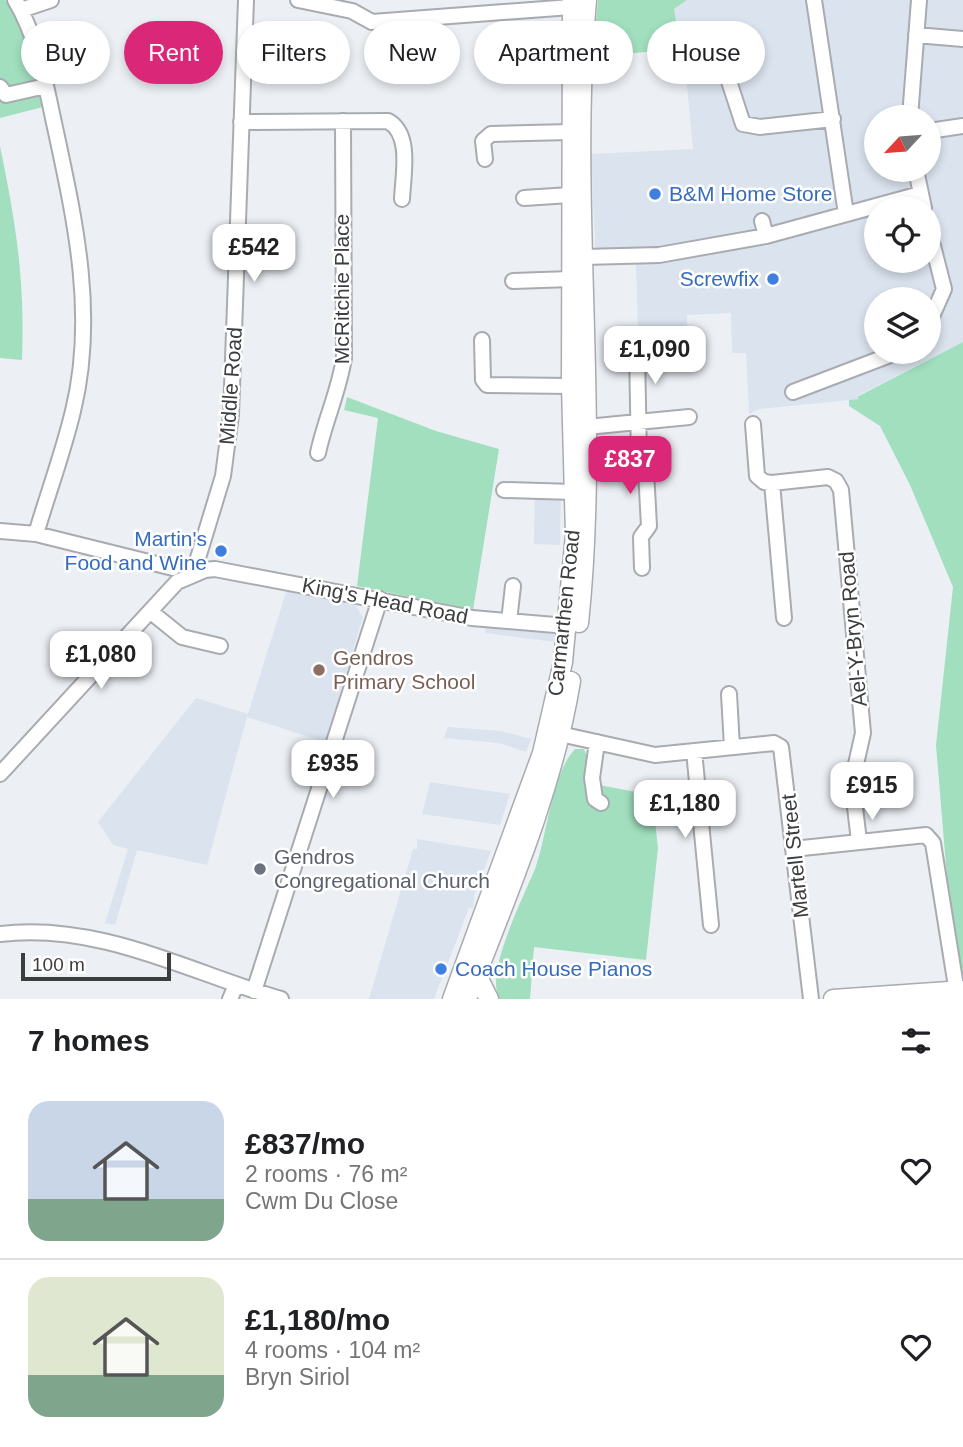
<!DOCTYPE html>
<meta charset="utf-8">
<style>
:root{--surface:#fff;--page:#f2f2f2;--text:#202124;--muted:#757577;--line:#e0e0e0;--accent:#db2777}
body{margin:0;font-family:Arial,sans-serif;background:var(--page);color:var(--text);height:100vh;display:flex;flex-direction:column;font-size:26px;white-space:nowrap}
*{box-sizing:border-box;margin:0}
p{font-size:23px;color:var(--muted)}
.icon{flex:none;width:38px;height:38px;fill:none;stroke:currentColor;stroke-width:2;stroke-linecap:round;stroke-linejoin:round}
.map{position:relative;height:999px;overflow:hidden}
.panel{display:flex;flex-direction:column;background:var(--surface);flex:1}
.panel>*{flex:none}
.top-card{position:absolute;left:21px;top:21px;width:922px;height:63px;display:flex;gap:14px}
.needle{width:46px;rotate:244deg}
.controls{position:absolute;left:864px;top:105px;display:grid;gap:14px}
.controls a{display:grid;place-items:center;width:77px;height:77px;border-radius:50%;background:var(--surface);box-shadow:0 4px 10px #0003;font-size:35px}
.scale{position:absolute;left:21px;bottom:18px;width:150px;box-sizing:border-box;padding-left:7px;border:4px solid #3b3d3f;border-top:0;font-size:19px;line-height:24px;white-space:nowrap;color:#3b3d3f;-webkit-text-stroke:5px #fff;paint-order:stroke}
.price{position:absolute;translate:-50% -60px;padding:0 16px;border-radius:14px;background:#fff;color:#222;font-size:23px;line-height:46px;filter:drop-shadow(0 2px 4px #0008)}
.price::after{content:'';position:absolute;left:50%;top:42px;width:21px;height:16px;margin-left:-10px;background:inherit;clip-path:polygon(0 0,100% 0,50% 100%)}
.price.on{background:var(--accent);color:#fff}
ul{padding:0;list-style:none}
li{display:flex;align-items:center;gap:21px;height:175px;padding:0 28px}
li+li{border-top:2px solid var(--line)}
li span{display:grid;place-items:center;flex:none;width:196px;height:140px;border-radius:21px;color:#555}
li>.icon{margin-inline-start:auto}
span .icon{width:84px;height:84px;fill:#fffc;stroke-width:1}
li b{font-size:30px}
h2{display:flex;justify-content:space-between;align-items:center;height:84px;padding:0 28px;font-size:30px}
.tag{padding:0 24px;border-radius:32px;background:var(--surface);box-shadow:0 4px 10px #0003;font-size:24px;line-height:63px}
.tag.on{background:var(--accent);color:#fff}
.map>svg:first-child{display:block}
</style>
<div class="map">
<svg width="963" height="999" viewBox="0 0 963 999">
<rect width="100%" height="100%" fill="#ecf0f5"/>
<path fill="#dae3ee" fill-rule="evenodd" d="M687 0H963V342L857 396 860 399 759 409 749 414 746 353H732L731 313 687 315V330L638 333 636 264 596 265 591 154 693 149 686 75 674 9ZM877 117H929V170H877ZM877 208H929V261H877ZM877 299H929V352H877Z
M535 490 561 491 560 545 534 544Z
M287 589 354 603 363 617 325 742 247 717 207 865 137 850 115 925 105 923 128 849 113 845 98 822 196 698 248 714Z
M486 627 556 634 555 642 485 633Z
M448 727 501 731 531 739 526 752 499 743 444 738Z
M430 782 510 794 500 825 422 814Z
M417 839 491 851 474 896 473 908H469L434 999H369L413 849H417Z"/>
<path fill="#a1dfbe" d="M0 0H5C27 33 34 69 43 107L0 118Z
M598 0H687L674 9 681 49 634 53 616 64 592 69Z
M0 146C16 224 25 279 22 360L0 358Z
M963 342V974H955L936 745 953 587 910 485 880 426 849 406V400L859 399 857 397Z
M347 397 436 431 499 449 473 610 357 586 378 418 344 410Z
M575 749H584L599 785 652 795 658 848 646 960 534 947 530 999H500C483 974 526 893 536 866 547 835 552 773 575 749Z"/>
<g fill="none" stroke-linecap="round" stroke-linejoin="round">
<defs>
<path id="minor" d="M15 0C39 40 46 87 56 132 76 225 96 317 73 411 63 453 48 493 36 534
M298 0 352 11 372 22 571 7
M814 0 846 214
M21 10 51 0
M916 35 963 39
M725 69 743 124 760 127 833 119
M0 87 6 95 46 86
M910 117 919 0
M241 122 388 121C412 134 403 175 402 199
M929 131 963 126
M485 159 483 141 491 134 570 132
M916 170 924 208
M524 198 570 195
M762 221 766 236
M929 230 944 289 929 323
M584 257 659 255 766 236 920 194
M513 281 571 279
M482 340 483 380 487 385 571 386
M637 351 639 458 646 471 649 526 641 537 642 568
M793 392 898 352
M753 424 757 476 764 482 772 483 784 618
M587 427 689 417
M318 453C325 420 339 391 344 358L343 121
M772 483 828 477 836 481 841 490 863 733 852 782 859 841
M504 490 574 492
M0 531 36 534 173 568
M198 558 223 476 231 415 246 0
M177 582 205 570 215 569 472 618 567 626
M151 612 182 637 220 646
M509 621 513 586
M729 694 732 747
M560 734 655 755 774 743 781 747 811 999
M597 742 592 778 595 799 601 803
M694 751 711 925
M0 774 177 582
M793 849 926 835 933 843 958 999
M0 934C99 922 189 972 281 999
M254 991 380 599
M230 999 236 985"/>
<path id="major" d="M579 623C601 416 569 207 587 0
M480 969V981L489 999
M452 999 542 753 563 662 575 535 571 386 572 0
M467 999C507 896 553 791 571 681
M833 999 963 990"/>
</defs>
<use href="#minor" stroke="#a8abb0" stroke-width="18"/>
<use href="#major" stroke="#a8abb0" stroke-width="21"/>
<use href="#minor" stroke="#fff" stroke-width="14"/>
<use href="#major" stroke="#fff" stroke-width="18"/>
</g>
<g fill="#3f7fe0" stroke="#fff" stroke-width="2.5">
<circle cx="655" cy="194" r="7"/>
<circle cx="773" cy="279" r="7"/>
<circle cx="221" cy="551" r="7"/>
<circle cx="441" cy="969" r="7"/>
</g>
<circle fill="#8d6e63" stroke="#fff" stroke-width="2.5" cx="319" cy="670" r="7"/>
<circle fill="#6b7280" stroke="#fff" stroke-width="2.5" cx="260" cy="869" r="7"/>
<g text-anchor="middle" stroke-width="5" stroke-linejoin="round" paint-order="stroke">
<g font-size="21" fill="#366cbe" stroke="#fff" text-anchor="start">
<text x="669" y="201">B&amp;M Home Store</text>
<text x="759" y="286" text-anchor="end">Screwfix</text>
<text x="207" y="546" text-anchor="end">Martin's<tspan x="207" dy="24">Food and Wine</tspan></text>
<text x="455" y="976">Coach House Pianos</text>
</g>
<g font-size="21" fill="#3b3d3f" stroke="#fff">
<text transform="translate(342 289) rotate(-90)" y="7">McRitchie Place</text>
<text transform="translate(231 386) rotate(-86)" y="7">Middle Road</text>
<text transform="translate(385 601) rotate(11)" y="7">King's Head Road</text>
<text transform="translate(564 613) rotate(-84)" y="7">Carmarthen Road</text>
<text transform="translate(853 629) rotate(-95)" y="7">Ael-Y-Bryn Road</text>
<text transform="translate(795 856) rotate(-96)" y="7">Martell Street</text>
</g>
<g font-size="21" fill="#785e54" stroke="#fff" text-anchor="start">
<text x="333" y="665">Gendros<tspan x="333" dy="24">Primary School</tspan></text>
</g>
<g font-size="21" fill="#5b616d" stroke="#fff" text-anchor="start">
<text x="274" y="864">Gendros<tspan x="274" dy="24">Congregational Church</tspan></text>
</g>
</g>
</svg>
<div class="controls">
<a><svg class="needle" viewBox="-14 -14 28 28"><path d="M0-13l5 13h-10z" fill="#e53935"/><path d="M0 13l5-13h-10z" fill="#757577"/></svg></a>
<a><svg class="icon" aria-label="locate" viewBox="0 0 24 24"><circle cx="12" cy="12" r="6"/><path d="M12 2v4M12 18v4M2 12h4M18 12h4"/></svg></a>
<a><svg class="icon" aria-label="layers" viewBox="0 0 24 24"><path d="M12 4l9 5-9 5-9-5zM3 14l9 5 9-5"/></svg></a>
</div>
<div class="scale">100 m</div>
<b class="price" style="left:254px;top:284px">£542</b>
<b class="price" style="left:655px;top:386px">£1,090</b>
<b class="price on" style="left:630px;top:496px">£837</b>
<b class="price" style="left:101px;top:691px">£1,080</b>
<b class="price" style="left:333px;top:800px">£935</b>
<b class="price" style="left:872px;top:822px">£915</b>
<b class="price" style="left:685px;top:840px">£1,180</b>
<div class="top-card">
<a class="tag">Buy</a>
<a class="tag on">Rent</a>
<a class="tag">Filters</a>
<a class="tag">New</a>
<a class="tag">Apartment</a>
<a class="tag">House</a>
</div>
</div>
<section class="panel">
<h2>7 homes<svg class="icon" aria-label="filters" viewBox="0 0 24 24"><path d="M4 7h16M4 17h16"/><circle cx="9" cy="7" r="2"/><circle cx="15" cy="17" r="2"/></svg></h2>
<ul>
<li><span style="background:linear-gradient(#c9d6e8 70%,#7fa58c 0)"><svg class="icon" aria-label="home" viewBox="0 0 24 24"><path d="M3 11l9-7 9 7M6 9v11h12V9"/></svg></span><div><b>£837/mo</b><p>2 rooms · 76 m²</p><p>Cwm Du Close</p></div><svg class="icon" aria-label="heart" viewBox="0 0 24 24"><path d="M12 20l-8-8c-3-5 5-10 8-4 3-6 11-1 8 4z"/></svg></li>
<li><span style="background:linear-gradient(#dfe7d0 70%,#7fa58c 0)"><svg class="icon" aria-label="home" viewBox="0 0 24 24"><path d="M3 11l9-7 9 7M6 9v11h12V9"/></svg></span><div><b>£1,180/mo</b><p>4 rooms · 104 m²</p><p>Bryn Siriol</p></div><svg class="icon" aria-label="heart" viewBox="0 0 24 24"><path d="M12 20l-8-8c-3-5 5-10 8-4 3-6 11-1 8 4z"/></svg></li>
</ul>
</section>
